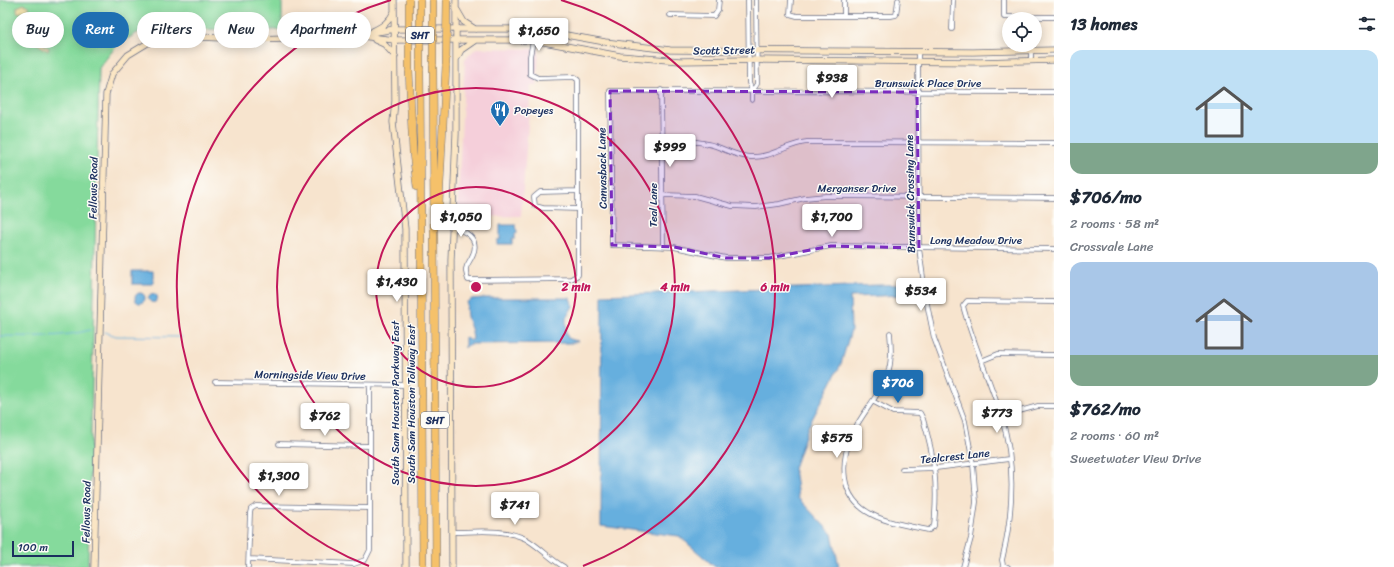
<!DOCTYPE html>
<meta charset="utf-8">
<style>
:root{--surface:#fff;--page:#f6f6f7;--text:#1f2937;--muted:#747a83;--accent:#1f6fb2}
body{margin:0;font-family:Sriracha,sans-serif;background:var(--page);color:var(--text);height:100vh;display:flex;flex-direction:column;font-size:15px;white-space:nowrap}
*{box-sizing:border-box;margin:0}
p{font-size:13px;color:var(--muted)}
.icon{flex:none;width:22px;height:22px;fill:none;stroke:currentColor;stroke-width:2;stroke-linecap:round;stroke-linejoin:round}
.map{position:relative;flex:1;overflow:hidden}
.sheet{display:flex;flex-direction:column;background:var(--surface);width:340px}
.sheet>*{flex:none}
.guide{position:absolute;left:12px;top:12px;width:380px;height:36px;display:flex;gap:8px}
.fabs{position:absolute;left:1002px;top:12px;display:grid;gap:8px}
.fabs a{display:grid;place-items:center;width:40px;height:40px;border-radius:50%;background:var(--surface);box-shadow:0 2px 10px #0003;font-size:20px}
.scale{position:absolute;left:12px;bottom:10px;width:62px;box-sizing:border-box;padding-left:4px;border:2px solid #1b2f5e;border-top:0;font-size:11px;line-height:14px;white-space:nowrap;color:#1b2f5e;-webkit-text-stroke:3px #fdfcf7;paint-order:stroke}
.price{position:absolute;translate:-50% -34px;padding:0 9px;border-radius:4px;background:#fff;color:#222;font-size:13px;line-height:26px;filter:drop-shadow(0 1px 2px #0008)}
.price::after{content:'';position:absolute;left:50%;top:24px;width:12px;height:9px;margin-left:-6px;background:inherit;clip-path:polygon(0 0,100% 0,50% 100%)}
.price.current{background:var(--accent);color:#fff}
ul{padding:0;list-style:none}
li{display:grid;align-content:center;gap:8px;height:212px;padding:0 16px}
li span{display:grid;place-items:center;height:124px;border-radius:12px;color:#555}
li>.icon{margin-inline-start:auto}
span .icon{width:72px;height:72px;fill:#fffc;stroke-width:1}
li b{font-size:17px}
h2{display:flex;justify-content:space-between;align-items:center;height:48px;padding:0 16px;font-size:17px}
.chip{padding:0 14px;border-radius:18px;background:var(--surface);box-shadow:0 2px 10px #0003;font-size:14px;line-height:36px}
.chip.current{background:var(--accent);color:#fff}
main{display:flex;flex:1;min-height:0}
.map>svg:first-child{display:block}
</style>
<main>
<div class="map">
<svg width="1054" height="567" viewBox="0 0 1054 567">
<rect width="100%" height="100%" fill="#fdfcf7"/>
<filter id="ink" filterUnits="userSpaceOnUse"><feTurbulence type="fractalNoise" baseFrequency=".025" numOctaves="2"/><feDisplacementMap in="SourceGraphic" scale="8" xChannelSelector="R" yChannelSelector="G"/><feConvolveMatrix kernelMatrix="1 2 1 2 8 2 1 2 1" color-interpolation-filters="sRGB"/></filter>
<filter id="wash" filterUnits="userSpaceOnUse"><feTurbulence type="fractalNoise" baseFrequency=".012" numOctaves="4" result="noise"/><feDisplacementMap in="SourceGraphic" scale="16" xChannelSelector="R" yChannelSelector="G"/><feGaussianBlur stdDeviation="0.9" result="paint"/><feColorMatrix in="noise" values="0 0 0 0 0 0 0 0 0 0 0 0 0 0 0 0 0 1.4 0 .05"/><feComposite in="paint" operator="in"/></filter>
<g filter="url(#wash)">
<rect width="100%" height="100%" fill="#f7e4ce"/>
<path fill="#f5cfda" d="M476 48 539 49 537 85H531L521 216 473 217 457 219 465 59Z"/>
<path fill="#85da9c" stroke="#50847d" d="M0 0H282V30L144 29 117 45 99 68 88 567H0Z"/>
<path fill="#eeda9e" stroke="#84847e" d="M24 4 29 6 30 8 20 13 17 12V7Z
M29 29 33 31 36 38 44 40V45L49 48 48 51 33 41 27 35Z"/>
<path fill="#66afde" stroke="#406f9e" d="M500 225H516L517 233H515V239H512V244H497V240H500Z
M132 271H153V284H132Z
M907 284 905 295 850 297 851 330 841 364 808 427 794 468 798 498 832 534 839 567H715L679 536 601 526 602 295Z
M135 298a5 5 0 1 1 10 0a5 5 0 1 1-10 0Z
M148.5 298a4.5 4.5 0 1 1 9 0a4.5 4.5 0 1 1-9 0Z
M483 298H570L573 306 566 318V334L569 339 578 341 572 343 469 344 465 348V337L470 341 473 339C472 323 464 321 467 302L472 299Z"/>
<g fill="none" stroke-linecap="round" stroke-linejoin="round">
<path stroke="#66afde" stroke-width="1" d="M105 332 116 336 182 337
M0 336C30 336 61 338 90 330"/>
</g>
</g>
<g filter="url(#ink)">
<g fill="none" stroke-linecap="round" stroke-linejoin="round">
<defs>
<path id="street" d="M748 0 749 83 752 91V100
M791 0 790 14 797 16H891L896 15 898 0
M844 0V15
M1004 0V17H1054
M670 15 714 16 718 10 719 0
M952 29 953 0
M918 52 919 248 926 299 934 338 965 421 973 464 976 502 971 538 963 567
M1031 60V45
M661 90 663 247
M752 91 757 84 756 0
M1054 92 610 91 612 245 674 247 726 258H769L831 246 1054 249
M662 142C677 142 693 140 708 144 723 147 735 157 751 157 771 158 787 144 807 142L1054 143
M663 195 695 196 732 206 756 207 779 204 805 198 826 196 1054 198
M578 209 543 208 535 206 534 197 540 192 578 191
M451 227C464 230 480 238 473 254 468 267 463 264 468 280L571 279 578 275V80L574 77 538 78 530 74V56L535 31
M981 361 998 354 1054 355
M215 382 405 385
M874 402 893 412 920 413 923 419C935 458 938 485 934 526L929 530C895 523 851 519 845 478 843 464 846 449 851 436 862 412 881 395 889 369 892 358 891 344 890 333
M1001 416 1038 406H1054
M279 444 370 446
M902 469 936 468 1009 459
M452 532C475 532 504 528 526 539 540 547 550 559 564 567
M249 559 354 564 365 560 370 550V385
M248 567 250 513 251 509 256 506 370 508
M1008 567 1003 565 1002 560C1013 514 1016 462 1001 416 990 379 973 344 963 306L967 301 1054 302"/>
<path id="secondary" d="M394 0 395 101 393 122 405 229 406 567
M457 10 464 22 475 29
M373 31C383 26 389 22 394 12
M362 36 370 33 395 29H511L555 33 605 42 670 50 973 52 1054 50
M375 40 384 44 395 56
M457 58 461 50 474 41
M94 567 106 94 112 74 128 55 151 41 175 36 245 39 361 36 395 40H533L620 56 680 61 749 60 980 62 1054 60
M452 567 451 260 456 134V0"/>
<path id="highway" d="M433 64 436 567
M420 69 423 567
M409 70 413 153 417 187
M438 223 446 65"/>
</defs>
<use href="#street" stroke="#686e85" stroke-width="5.5"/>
<use href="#secondary" stroke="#686e85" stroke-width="7"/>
<use href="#highway" stroke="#686e85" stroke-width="8"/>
<use href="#street" stroke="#fff" stroke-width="4"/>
<use href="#secondary" stroke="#fbe6c4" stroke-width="5.5"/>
<use href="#highway" stroke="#f5c16b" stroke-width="7"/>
<defs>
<path id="highway-bridge" d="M409 0V70
M433 0V64
M446 65 447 0
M420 69V0"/>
</defs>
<use href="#highway-bridge" stroke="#686e85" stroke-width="8" stroke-linecap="butt"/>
<use href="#highway-bridge" stroke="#f5c16b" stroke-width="7"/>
</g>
</g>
<path fill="#7b2cbf" fill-opacity="0.2" stroke="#7b2cbf" stroke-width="3" stroke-dasharray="8 5" stroke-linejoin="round" d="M610 91 917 92 919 248 831 246 769 258H726L674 247 612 245Z"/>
<g fill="none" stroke="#c2185b" stroke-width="2">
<circle cx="476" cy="287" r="100"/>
<circle cx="476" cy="287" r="199"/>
<path d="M369 566A299 299 0 0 1 391 0M561 0A299 299 0 0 1 583 566"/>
</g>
<defs>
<symbol id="restaurant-pin" viewBox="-11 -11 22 30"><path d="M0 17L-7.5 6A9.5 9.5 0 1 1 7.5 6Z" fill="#1f6fb2" stroke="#fdfcf7"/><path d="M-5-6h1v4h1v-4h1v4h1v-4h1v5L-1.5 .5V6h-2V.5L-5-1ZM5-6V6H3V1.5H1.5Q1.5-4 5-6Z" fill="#fff"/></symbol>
</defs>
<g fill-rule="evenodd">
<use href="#restaurant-pin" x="489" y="99" width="22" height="30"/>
</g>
<g text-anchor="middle" stroke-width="3" stroke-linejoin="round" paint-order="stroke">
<g fill="#fdfcf7" stroke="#5f6c8c" stroke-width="1">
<rect x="406" y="27" width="28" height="16" rx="3"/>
<rect x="421" y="412" width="28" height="16" rx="3"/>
</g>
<g font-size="10" font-weight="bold" fill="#1b2f5e">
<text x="420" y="39">SHT</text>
<text x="435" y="424">SHT</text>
</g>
<g font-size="11" fill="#1b2f5e" stroke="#fdfcf7">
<text transform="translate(724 50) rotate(-1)" y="4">Scott Street</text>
<text x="928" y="87">Brunswick Place Drive</text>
<text transform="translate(602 168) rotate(-91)" y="4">Canvasback Lane</text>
<text transform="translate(93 188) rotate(-89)" y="4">Fellows Road</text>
<text x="857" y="192">Merganser Drive</text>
<text transform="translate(910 194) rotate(-91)" y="4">Brunswick Crossing Lane</text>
<text transform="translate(653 205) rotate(-90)" y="4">Teal Lane</text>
<text x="976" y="244">Long Meadow Drive</text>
<text transform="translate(310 375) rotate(1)" y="4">Morningside View Drive</text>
<text transform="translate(395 403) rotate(-90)" y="4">South Sam Houston Parkway East</text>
<text transform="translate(411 404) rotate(-90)" y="4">South Sam Houston Tollway East</text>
<text transform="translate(955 456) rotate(-6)" y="4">Tealcrest Lane</text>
<text transform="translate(86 512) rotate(-89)" y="4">Fellows Road</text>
</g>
<g font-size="11" fill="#1b2f5e" stroke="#fdfcf7" text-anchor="start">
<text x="514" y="114">Popeyes</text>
</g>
</g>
<circle cx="476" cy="287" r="6" fill="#c2185b" stroke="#fdfcf7" stroke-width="2"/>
<g font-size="12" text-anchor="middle" font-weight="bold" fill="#c2185b" stroke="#fdfcf7" stroke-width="3" stroke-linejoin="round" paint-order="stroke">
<text x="576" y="291">2 min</text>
<text x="675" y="291">4 min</text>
<text x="775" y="291">6 min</text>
</g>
</svg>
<div class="fabs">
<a><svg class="icon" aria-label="locate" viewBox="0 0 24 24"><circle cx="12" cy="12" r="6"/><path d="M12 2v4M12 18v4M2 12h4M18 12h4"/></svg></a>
</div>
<div class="scale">100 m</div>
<b class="price" style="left:539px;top:52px">$1,650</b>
<b class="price" style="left:832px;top:99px">$938</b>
<b class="price" style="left:670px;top:168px">$999</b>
<b class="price" style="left:461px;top:238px">$1,050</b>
<b class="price" style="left:832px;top:238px">$1,700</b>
<b class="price" style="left:397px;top:303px">$1,430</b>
<b class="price" style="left:921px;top:312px">$534</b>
<b class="price current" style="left:898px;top:404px">$706</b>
<b class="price" style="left:997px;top:434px">$773</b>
<b class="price" style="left:325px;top:437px">$762</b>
<b class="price" style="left:837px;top:459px">$575</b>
<b class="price" style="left:279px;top:497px">$1,300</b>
<b class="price" style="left:515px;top:526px">$741</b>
<div class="guide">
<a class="chip">Buy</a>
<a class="chip current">Rent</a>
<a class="chip">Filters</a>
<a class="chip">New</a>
<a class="chip">Apartment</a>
</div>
</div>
<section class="sheet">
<h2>13 homes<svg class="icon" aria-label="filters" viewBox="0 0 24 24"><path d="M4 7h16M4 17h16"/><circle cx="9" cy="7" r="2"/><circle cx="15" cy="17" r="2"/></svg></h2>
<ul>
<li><span style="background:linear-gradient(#bfe0f5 75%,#7fa58c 0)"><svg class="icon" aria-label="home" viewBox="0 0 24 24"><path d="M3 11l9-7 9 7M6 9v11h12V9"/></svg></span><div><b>$706/mo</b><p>2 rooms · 58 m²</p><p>Crossvale Lane</p></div></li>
<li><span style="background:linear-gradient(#a9c7e8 75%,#7fa58c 0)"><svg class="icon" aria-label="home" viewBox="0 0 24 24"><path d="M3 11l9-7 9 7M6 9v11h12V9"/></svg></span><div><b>$762/mo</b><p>2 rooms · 60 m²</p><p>Sweetwater View Drive</p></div></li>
</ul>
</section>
</main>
